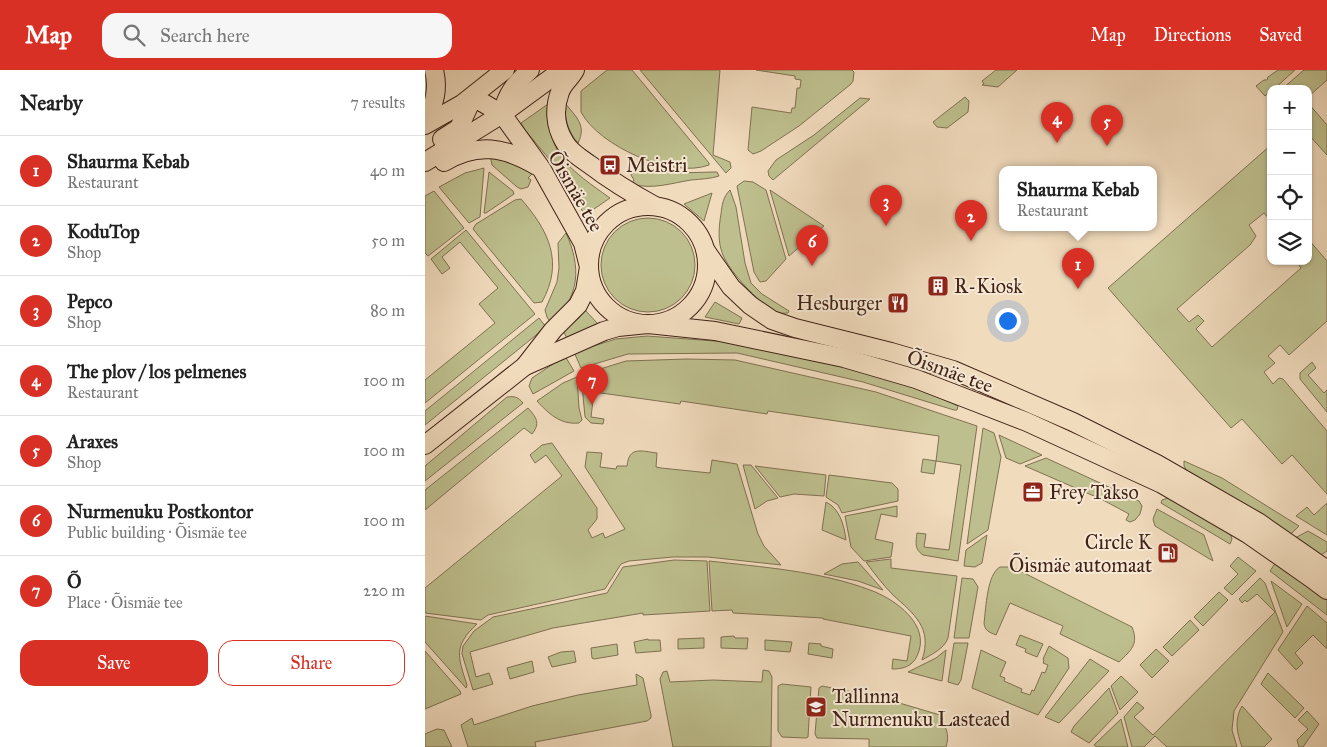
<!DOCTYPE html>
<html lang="en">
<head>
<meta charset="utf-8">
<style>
  body { margin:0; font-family:"IM FELL Great Primer",serif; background:#f6f6f6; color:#222 }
  .controls { position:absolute; right:15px; top:15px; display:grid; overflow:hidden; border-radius:10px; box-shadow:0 1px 4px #0004 }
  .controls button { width:45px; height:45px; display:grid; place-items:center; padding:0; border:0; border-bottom:1px solid #e0e0e0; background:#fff; color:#222; font:25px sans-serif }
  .you { position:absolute; left:582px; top:250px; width:18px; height:18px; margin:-12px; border:4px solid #fff; border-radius:50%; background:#1a73e8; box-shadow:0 0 0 8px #1a73e833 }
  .badge { display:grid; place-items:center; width:32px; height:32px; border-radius:50%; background:#d93025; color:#fff; font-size:16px; font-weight:700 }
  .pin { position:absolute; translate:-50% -41px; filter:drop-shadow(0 1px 2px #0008) }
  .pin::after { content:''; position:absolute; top:26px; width:18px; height:15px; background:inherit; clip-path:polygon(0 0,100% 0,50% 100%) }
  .popup { position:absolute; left:574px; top:96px; width:158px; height:65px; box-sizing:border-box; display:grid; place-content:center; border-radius:10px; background:#fff; filter:drop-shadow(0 1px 4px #0005); font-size:16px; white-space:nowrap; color:#767676 }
  .popup b { font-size:19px; color:#222 }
  .popup::after { content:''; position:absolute; left:50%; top:100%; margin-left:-10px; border:10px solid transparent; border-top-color:#fff }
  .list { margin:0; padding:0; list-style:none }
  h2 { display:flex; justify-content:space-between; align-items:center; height:65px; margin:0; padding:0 20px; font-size:21px }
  h2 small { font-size:16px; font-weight:400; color:#767676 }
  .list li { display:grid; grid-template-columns:32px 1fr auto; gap:15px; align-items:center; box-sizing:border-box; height:70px; padding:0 20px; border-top:1px solid #e0e0e0 }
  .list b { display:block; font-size:19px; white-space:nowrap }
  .list p { margin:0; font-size:16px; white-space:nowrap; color:#767676 }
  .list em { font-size:16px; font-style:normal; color:#767676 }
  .actions { display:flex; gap:10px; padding:15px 20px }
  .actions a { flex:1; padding:11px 0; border:1px solid #d93025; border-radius:15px; text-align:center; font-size:18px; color:#d93025 }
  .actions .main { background:#d93025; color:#fff }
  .icon { flex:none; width:28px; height:28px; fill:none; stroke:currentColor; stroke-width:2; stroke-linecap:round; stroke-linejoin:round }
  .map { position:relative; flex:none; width:902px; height:677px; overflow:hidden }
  header { display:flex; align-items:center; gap:30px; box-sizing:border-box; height:70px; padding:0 25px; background:#d93025; color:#fff }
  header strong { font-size:24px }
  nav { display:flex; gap:28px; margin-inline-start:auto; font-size:18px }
  .search { width:350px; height:45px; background:#f6f6f6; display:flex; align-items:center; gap:12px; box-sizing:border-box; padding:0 18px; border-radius:15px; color:#767676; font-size:19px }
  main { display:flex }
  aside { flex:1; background:#fff }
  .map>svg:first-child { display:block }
</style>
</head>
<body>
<header>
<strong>Map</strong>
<div class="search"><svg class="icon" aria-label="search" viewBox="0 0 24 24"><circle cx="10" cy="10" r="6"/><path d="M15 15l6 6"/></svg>Search here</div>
<nav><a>Map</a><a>Directions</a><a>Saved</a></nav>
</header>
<main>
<aside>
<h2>Nearby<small>7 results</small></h2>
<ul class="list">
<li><span class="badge">1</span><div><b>Shaurma Kebab</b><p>Restaurant</p></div><em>40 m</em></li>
<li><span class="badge">2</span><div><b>KoduTop</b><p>Shop</p></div><em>50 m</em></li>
<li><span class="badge">3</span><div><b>Pepco</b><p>Shop</p></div><em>80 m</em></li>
<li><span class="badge">4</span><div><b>The plov / los pelmenes</b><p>Restaurant</p></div><em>100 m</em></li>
<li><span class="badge">5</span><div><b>Araxes</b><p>Shop</p></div><em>100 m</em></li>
<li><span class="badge">6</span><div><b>Nurmenuku Postkontor</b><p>Public building · Õismäe tee</p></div><em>100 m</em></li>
<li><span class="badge">7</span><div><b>Õ</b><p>Place · Õismäe tee</p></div><em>220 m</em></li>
</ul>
<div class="actions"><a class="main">Save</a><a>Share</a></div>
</aside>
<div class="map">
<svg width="902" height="677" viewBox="0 0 902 677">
  <rect width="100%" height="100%" fill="#f1dbbd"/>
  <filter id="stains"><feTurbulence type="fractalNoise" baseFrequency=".004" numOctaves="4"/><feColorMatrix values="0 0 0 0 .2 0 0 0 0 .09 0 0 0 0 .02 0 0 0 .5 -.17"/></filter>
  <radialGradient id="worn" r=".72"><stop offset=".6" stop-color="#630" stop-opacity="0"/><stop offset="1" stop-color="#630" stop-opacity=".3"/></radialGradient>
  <g fill="#bebf8e" stroke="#807152">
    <path d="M182,0h25l77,93v2c-37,14 -110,-19 -128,-53v-21z"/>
    <path d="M215,0h80l-7,85 17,7 1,6 -5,5z"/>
    <path d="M331,0h96l2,2 -1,9 -2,3 -52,42 -38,25 -8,3 -5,-4 4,-43 39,6 1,-5h3l2,-20h3l1,-8 -6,-1v-3z"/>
    <path d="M571,0h21l-19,17 -16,-2 2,-1 -2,-3z"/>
    <path d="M853,0h17l-21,19h-3v2l-6,5 -9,-10 8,-6h3l1,-3z"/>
    <path d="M879,0h23v10l-19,17v-8h-26z"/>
    <path d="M540,27l4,4 -1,11 -21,16 -10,-1 -4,-5z"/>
    <path d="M435,28l10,1 -97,81 -4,-4 -1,-5 8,-11 38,-25z"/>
    <path d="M140,33c11,14 22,22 13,40 -10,-11 -14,-26 -13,-40z"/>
    <path d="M883,33l19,22v30l-19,-21z"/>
    <path d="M123,34c-1,52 23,66 62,94l-16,11 -8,9 -22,-41 -39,-47 -4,-7z"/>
    <path d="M846,75v22l-3,14 3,8v32l-7,-8 -15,12 7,11 -6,9 -73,64 12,13 9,-7 6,6 -8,8 16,18 89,-79 -5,-7h12v-22l19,22v60l-38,34 -9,-10 -12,11 7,7 -11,9 9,12 6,-6 4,1 44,52v63l-35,-39 -10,9 -40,-45 -11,9 -123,-140z"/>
    <path d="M65,85l36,13 6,6 -4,4 3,2 -3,7 -7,2 -4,-2 -25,-22z"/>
    <path d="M217,97l32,6 40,-1h3l2,4c-9,3 -18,3 -28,4 -19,3 -39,10 -59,4l2,-4 -3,-5c1,-5 6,-8 11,-8z"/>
    <path d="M59,98l-4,49 -11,6 -30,-36 26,-14z"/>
    <path d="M64,102l24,19 1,3 -28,19h-2z"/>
    <path d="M319,111l9,1 13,8 20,69 -20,22 -6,1 -6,-10 -17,-86z"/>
    <path d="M305,120l6,17 9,56 6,20 11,11 27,17 -1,2c-3,0 -8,1 -11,-1 -18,-8 -52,-44 -56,-63 -3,-10 -2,-24 0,-35 1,-9 2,-17 9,-24z"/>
    <path d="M345,120l54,36 -35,30z"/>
    <path d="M9,121l30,37 -36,28 -3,-3v-57z"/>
    <path d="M287,123l-8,28 -20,-17z"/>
    <path d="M96,129c28,32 43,63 21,103l-8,1 -61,-74 3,-5 39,-24z"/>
    <circle cx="223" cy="195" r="47"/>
    <path d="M41,160l69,84 -110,89v-23l70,-57 -16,-19 19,-16 -38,-46 -18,15 8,11 -8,6 -11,-15z"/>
    <path d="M141,163c15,33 15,65 -16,89l-3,-5 -2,-7 12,-28 2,-14 -1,-25z"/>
    <path d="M290,232l27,16 -3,6 -34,-7z"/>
    <path d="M160,240l13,14 -31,14 -4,-7 16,-13z"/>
    <path d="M114,248l7,9 -121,98v-14z"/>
    <path d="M222,266l81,6 31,6 110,25 52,16 37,17 -1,4h-3l-91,-28 -126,-29 -109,1 -47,14 -7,-16 42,-13z"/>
    <path d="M140,286l9,15 -41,23 -4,-8 3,-8z"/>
    <path d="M262,289l48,1 93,21 48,11 101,34 -19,135 -35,-6c-9,-6 -7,-13 -6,-22l9,1 -2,13 25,3 12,-85 -25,-4 -2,13 -13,-2 2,-13 13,2 3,-25 -171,-25 -1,3 -86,-13 -1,3 -86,-12 -3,25 13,2 -1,5 -12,-1 -6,-6 -4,-42 45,-14z"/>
    <path d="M887,292l4,6 -8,7 16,18 3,-3v22l-27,-33v-6z"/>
    <path d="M152,307l2,31 3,12 -3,3c-19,2 -31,-10 -42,-22l26,-18z"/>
    <path d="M82,327c8,-1 11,0 16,6l-98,78v-15z"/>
    <path d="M103,338c8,9 13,15 4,26l-8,-6 -99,82v-20z"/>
    <path d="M558,358l11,5 7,24 -13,73 -21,14z"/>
    <path d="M574,365l43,20 -22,9 -14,-6z"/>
    <path d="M127,373l45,65v11l-9,11 4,8 11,-5 2,5 20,-9 -40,-62 2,-15 15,1 -2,14 16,2 1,-3h10c2,-20 14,-15 30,-13l-1,14 5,1 49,5 2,-13 25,4 21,70 6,12 17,19 -73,-8h-35l-44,4 -8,3 -16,25 -117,26 -7,5 -56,-7v-25l137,-112 -16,-21 -11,8 -5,-8 12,-10z"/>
    <path d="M621,388l93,43 3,5 -2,8 -5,6 -5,2 -4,-2 3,-6 -26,-14 -78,-34z"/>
    <path d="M759,391l38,17 77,48 -9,9 -48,-32 -55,-32 -3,-5z"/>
    <path d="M318,395h8l27,33 -11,3 -12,8z"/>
    <path d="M330,396l71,9 -2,21 -30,-2 -14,3z"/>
    <path d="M404,405l63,8 6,6v12l-56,12 -4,-8 -12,-8z"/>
    <path d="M746,427l59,36 2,6 -2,5 -69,-41 1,-3z"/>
    <path d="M401,432c14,7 18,23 20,38l-24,-10z"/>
    <path d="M902,433v32l-31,-19 11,-9 7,8z"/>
    <path d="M472,436v11l-16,-3 -6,25 18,4 -2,14 -27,4 -13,-14 -6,-31z"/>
    <path d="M732,439l47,26 9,26 -58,-35 -2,-7z"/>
    <path d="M883,461l19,11v9l-6,4 -26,-17z"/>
    <path d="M562,465l-5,28 -7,4 -11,-1 2,-16z"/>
    <path d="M813,487l18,14 -24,24 -8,-7 14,-14 -8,-8z"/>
    <path d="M466,489v9l66,8 -9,62c-4,11 -16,16 -26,22 11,-32 -8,-46 -29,-65 -10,-10 -19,-22 -27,-33z"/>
    <path d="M249,490l33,1 3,50 -67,4v-2l-90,15 -83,24 6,25 13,-4 4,11 -20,6 -11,-36 1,-8 11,-15 19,-14 114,-24 16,-26z"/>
    <path d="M284,491c52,6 111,10 161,29 25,9 62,35 47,66 -5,11 -15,13 -25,13l1,-10 14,2 4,-25 -88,-17v-1l-90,-5 -1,-3 -20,1z"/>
    <path d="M433,492l25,28 -25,-9 -34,-7 18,-10z"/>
    <path d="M851,492l51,38v15l-57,-44z"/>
    <path d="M575,497h12l120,60c7,18 -1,23 -13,35l-59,-28 3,-8 -53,-23 -14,32c-7,-3 -11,-4 -12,-12 2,-15 3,-49 16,-56z"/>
    <path d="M537,508l11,1 5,8 -9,51h-15z"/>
    <path d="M835,508l5,5 18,49 -49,79 -2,19 5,17h-70l-12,-11 -11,11h-12l-8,-30 13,-15 7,6 -10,9 19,18 122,-123 -18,-18 -10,8 -2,-2 -3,3 -3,-4z"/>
    <path d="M846,511l31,23 -15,23z"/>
    <path d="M794,522l9,8 -25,26 -9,-9z"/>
    <path d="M882,536l20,17v26l-14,-14 -18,18 8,10 -7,7 -18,-20z"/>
    <path d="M0,546l52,8c-24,22 -19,33 -10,61l-1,3 -41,-46z"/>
    <path d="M765,550l9,10 -27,26 -9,-9z"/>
    <path d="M595,565l23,9 -6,13 -12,-5 1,-3 -10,-4z"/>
    <path d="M309,566l1,2h13l-1,11 -26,-1v-11z"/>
    <path d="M279,568v10l-26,1v-10z"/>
    <path d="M223,569v1h12l1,11 -25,2 -2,-11z"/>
    <path d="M340,570l27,2 -2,10 -25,-2z"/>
    <path d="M384,573l12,1v2l12,3 -1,9 -24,-4z"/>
    <path d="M529,573h14l-7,37 -3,5 -10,-3z"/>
    <path d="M192,574l1,11 -24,4 -2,-1 -1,-10z"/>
    <path d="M624,576l19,12 1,10 -31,47 -66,-27 9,-38 25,12 -6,14 5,2 -1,3 18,8 -1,3 9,3 2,-5 2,1 8,-19 3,1 3,-8 -5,-2 1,-3 -1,-1z"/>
    <path d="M731,579l13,12 -17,17 -12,-13z"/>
    <path d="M521,580l-4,31 -34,-9 28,-14z"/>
    <path d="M0,581l35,40 1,3 -36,15z"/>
    <path d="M149,581l2,11 -24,5 -4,-10 13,-5z"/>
    <path d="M665,589l19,12 -50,52 -14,-6z"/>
    <path d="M107,591l2,11 -24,7 -3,-11z"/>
    <path d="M338,600l6,1 3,6 -1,70h-98l-13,-68 3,-7 4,-1 3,11 43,-2 49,2z"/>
    <path d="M843,603l36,35 -9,10 -34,-34z"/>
    <path d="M211,604l7,4 8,37v3l-4,3 -112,21 1,5h-68l-7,-22 11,-7 2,7 58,-19 46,-11 59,-10z"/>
    <path d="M696,606l17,16 -18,18 -9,-24z"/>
    <path d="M357,614l29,3 -3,50 -2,1 -24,-1 -4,-6v-45z"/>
    <path d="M397,616l57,11 61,18v2c6,11 10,17 6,30h-77v-8l-52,-1 -2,-4 4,-46z"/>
    <path d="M684,618l9,25 -29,30 -18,-11 3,-6z"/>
    <path d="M817,636l30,33 -8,8h-22c-5,-14 -8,-27 0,-41z"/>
    <path d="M882,641l12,13 -16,23h-4l-2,-7 11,-11 -10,-9z"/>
    <path d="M696,649l7,28h-31l-3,-2z"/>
    <path d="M12,659l7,1 8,17h-27v-13z"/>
  </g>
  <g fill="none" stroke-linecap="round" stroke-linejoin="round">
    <g stroke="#412316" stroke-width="20">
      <g id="major">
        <path d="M150,0c-4,8 -12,13 -15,22 -6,16 -5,34 4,49 5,10 16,17 25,23 21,16 42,29 66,42"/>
        <path d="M77,44c5,-21 13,-30 28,-44"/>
        <path d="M0,48c11,-13 13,-32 9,-48"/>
        <path d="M0,55l37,-21 43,-34"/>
        <path d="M17,69l17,-11 14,-31"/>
        <path d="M0,92l77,-48 60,-44"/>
        <path d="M19,92c33,-20 61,-15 93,4"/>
        <circle cx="223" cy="195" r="59"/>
        <path d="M281,181l25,36 19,18 22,15 23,8 96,24 62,18 120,52 84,42 101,58 69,48"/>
        <path d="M100,296l79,-35 14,-4 30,-3 67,7 129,27 72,21 111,43 135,62 86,50 63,44 16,12"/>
        <path d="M0,375l100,-79 28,-36 25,-25 7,-14 4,-24 -6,-24 -42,-75 -39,-54 -29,-17"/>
      </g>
    </g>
    <use href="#major" stroke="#f1dbbd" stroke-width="18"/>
  </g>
  <defs>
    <g id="bus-square" transform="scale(1.125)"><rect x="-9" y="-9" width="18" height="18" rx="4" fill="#8f2418" stroke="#f6e8d4"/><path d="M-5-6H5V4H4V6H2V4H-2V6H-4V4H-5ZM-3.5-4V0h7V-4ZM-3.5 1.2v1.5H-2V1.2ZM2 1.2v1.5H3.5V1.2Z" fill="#fff"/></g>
    <g id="building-square" transform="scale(1.125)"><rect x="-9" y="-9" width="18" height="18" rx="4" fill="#8f2418" stroke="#f6e8d4"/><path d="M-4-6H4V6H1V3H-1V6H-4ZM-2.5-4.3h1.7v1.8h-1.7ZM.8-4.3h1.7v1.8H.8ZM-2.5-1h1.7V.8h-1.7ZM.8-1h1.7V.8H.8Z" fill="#fff"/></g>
    <g id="restaurant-square" transform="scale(1.125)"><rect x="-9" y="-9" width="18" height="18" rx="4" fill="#8f2418" stroke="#f6e8d4"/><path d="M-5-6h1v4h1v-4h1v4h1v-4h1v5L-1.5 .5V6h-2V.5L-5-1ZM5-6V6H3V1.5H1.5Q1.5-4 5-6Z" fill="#fff"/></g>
    <g id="office-square" transform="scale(1.125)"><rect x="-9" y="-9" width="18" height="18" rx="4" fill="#8f2418" stroke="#f6e8d4"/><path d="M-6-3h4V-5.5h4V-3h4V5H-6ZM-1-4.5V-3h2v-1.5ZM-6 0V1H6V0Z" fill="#fff"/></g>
    <g id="fuel-square" transform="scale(1.125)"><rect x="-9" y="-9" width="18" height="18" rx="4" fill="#8f2418" stroke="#f6e8d4"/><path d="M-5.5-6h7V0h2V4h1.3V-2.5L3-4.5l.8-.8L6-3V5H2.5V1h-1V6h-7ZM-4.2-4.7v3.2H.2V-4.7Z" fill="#fff"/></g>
    <g id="school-square" transform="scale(1.125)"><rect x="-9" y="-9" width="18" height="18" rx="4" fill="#8f2418" stroke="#f6e8d4"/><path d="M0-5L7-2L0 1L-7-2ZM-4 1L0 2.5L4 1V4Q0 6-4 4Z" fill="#fff"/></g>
  </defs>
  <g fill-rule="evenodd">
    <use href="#bus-square" x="185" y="95"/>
    <use href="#building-square" x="513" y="216"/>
    <use href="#restaurant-square" x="473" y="233"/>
    <use href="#office-square" x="608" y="422"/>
    <use href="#fuel-square" x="743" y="483"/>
    <use href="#school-square" x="391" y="637"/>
  </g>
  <g text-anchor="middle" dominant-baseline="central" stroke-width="4" stroke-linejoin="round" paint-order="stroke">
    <g font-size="20" fill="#412316" stroke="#f6e8d4" text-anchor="start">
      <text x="201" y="95">Meistri</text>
      <text x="529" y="216">R-Kiosk</text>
      <text x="457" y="233" text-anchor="end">Hesburger</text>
      <text x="624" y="422">Frey Takso</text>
      <text x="727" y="472" text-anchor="end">Circle K<tspan x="727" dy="23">Õismäe automaat</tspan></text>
      <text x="407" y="626">Tallinna<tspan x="407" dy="23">Nurmenuku Lasteaed</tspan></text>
    </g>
    <g font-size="20" fill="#412316" stroke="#f6e8d4">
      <text transform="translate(151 121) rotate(60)">Õismäe tee</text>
      <text transform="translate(525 301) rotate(20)">Õismäe tee</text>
    </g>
  </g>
  <rect width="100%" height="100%" filter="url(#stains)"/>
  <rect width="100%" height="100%" fill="url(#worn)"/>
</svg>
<div class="controls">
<button>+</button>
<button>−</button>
<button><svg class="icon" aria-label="locate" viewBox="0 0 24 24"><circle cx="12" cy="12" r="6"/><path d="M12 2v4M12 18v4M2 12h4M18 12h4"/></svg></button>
<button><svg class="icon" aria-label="layers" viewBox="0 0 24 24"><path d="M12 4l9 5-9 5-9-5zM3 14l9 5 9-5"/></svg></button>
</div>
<div class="you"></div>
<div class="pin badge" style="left:653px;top:219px">1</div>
<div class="popup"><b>Shaurma Kebab</b>Restaurant</div>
<div class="pin badge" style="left:546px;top:171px">2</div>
<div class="pin badge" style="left:461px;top:156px">3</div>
<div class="pin badge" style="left:632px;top:73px">4</div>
<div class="pin badge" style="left:682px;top:76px">5</div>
<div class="pin badge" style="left:387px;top:196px">6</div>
<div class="pin badge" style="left:167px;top:335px">7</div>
</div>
</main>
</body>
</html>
